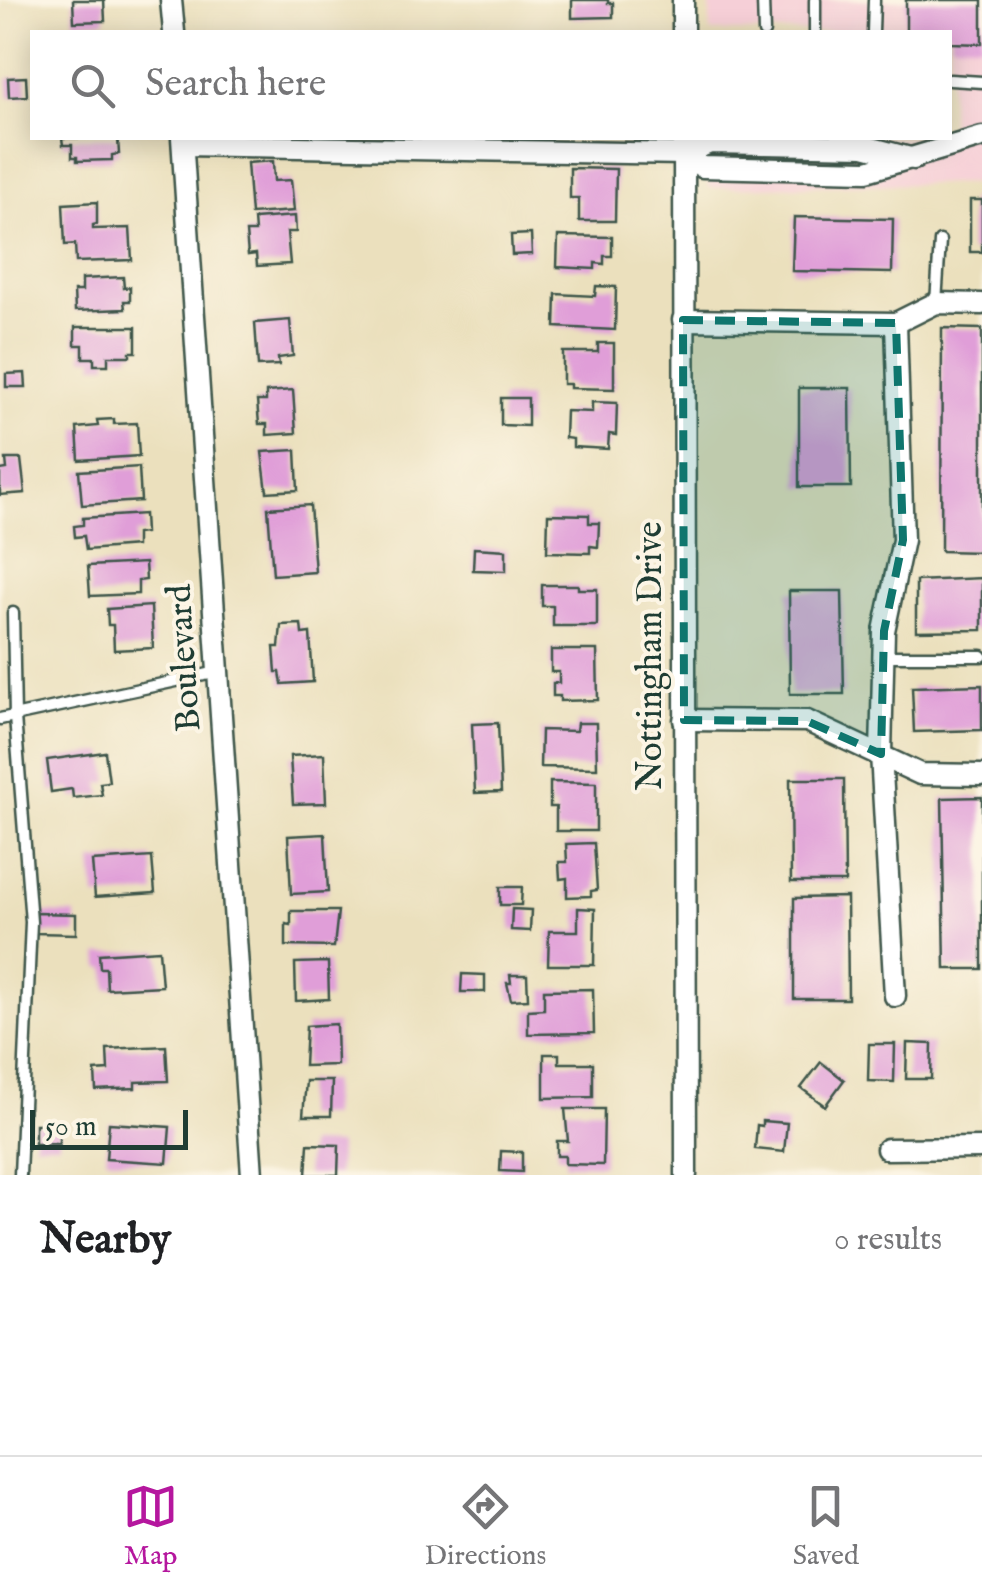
<!DOCTYPE html>
<html lang="en">
<head>
<meta charset="utf-8">
<style>
  body { margin:0; font-family:"IM FELL English",serif; background:#f2f2f2; color:#202124 }
  .scale { position:absolute; left:30px; bottom:25px; width:158px; box-sizing:border-box; padding-left:10px; border:5px solid #1f3d34; border-top:0; font-size:28px; line-height:35px; white-space:nowrap; color:#1f3d34; -webkit-text-stroke:8px #fcf5e5; paint-order:stroke }
  .list { margin:0; padding:0; list-style:none }
  h2 { display:flex; justify-content:space-between; align-items:center; height:130px; margin:0; padding:0 40px; font-size:42px }
  h2 small { font-size:32px; font-weight:400; color:#757577 }
  .icon { flex:none; width:55px; height:55px; fill:none; stroke:currentColor; stroke-width:2; stroke-linecap:round; stroke-linejoin:round }
  .map { position:relative; flex:none; width:982px; height:1175px; overflow:hidden }
  .search { position:absolute; background:#fff; box-shadow:0 5px 25px #0003; left:30px; right:30px; top:30px; height:110px; display:flex; align-items:center; gap:25px; box-sizing:border-box; padding:0 35px; border-radius:0px; color:#757577; font-size:38px }
  .sheet { height:280px; background:#fff }
  nav { display:flex; justify-content:space-around; align-items:center; box-sizing:border-box; height:140px; border-top:2px solid #e0e0e0; background:#fff; font-size:28px; color:#757577 }
  nav a { display:grid; justify-items:center; gap:5px }
  nav .on { color:#b5179e }
  .map>svg:first-child { display:block }
</style>
</head>
<body>
<div class="map">
<svg width="982" height="1175" viewBox="0 0 982 1175">
  <rect width="100%" height="100%" fill="#fcf5e5"/>
  <filter id="ink" filterUnits="userSpaceOnUse"><feTurbulence type="fractalNoise" baseFrequency=".01" numOctaves="2"/><feDisplacementMap in="SourceGraphic" scale="20" xChannelSelector="R" yChannelSelector="G"/><feConvolveMatrix kernelMatrix="1 2 1 2 8 2 1 2 1" color-interpolation-filters="sRGB"/></filter>
  <filter id="wash" filterUnits="userSpaceOnUse"><feTurbulence type="fractalNoise" baseFrequency=".0048" numOctaves="4" result="noise"/><feDisplacementMap in="SourceGraphic" scale="40" xChannelSelector="R" yChannelSelector="G"/><feGaussianBlur stdDeviation="2.25" result="paint"/><feColorMatrix in="noise" values="0 0 0 0 0 0 0 0 0 0 0 0 0 0 0 0 0 1.4 0 .05"/><feComposite in="paint" operator="in"/></filter>
  <g filter="url(#wash)">
    <rect width="100%" height="100%" fill="#ebe0bd"/>
    <path fill="#f6cfd7" d="M710,0h272v183l-274,5v-50h242v-106h-240z"/>
    <g id="blocks">
      <g fill="#e09ed8">
        <path d="M73,0h31l1,21 -31,1z"/>
        <path d="M572,0h36v3h5v14l-41,1z"/>
        <path d="M906,0h76v44l-32,-1v-11h-44z"/>
        <path d="M26,77l1,19 -18,1 -1,-19z"/>
        <path d="M62,138h56l1,16 -7,1v5l-35,1v-4h-5v-12h-9z"/>
        <path d="M273,161l1,20 17,-1 3,31 -43,3 -4,-51z"/>
        <path d="M570,168l46,1 -1,52h-36v-23h-9z"/>
        <rect x="970" y="200" width="12" height="52"/>
        <path d="M97,202v22l-4,1v4l37,-1 2,32 -56,2 -1,-18 -10,1 -2,-41z"/>
        <path d="M295,216l1,16h-9l3,32 -33,2 -1,-12 -8,1 -2,-23h9l-1,-13z"/>
        <path d="M794,217l99,2 -1,54 -100,-2z"/>
        <path d="M531,234l1,20 -20,1 -1,-20z"/>
        <path d="M558,236l54,1v19h-8v8l-9,-1v6l-38,-2z"/>
        <path d="M123,277l1,11 6,-1v14h-6l1,8 -50,2 -1,-20h8v-12z"/>
        <path d="M596,286l20,1 -1,43 -60,-3 1,-33 39,2z"/>
        <path d="M290,320l3,36 -15,2 1,7 -21,1 -3,-43z"/>
        <path d="M75,327h61v25h-6v4h-22v9h-14v-7h-11v-13h-8z"/>
        <path d="M942,328l40,1v223l-41,-1z"/>
        <path d="M598,343h16v46l-44,-1v-4h-7v-32h35z"/>
        <path d="M25,373l1,14h-20v-13z"/>
        <path d="M799,388h51l1,99h-52z"/>
        <path d="M293,390l3,43 -29,2v-11h-8l-2,-23h9v-9z"/>
        <path d="M501,398h27v28l-27,-1z"/>
        <path d="M592,402l25,1 -1,32 -7,-1 -1,15 -35,-2v-8l-8,-1 1,-27 26,1z"/>
        <path d="M114,419v5l23,-1 2,33 -60,4 -2,-32 21,-2 -1,-6z"/>
        <path d="M296,450l2,40 -31,2 -5,-40z"/>
        <path d="M6,459h15l4,34 -25,2v-25l7,-1z"/>
        <path d="M139,467l2,34 -59,4 -3,-34z"/>
        <path d="M310,505l5,67 -42,3 -5,-67z"/>
        <path d="M144,514l1,19 -9,1v12l-50,4 -2,-14 -9,1 -1,-11 9,-1v-7z"/>
        <path d="M548,514l41,1v8h10l-1,24 -8,-1v7l-43,-1z"/>
        <path d="M474,548l32,2v21l-33,-1z"/>
        <path d="M145,563l1,17 -8,1v13l-48,2 -2,-30z"/>
        <path d="M982,578v52l-66,1v-50z"/>
        <path d="M542,585h36v4h19v37h-44v-20h-11z"/>
        <path d="M789,591h53l2,103h-54z"/>
        <path d="M151,606l2,42 -39,2 -1,-25h-5l-1,-16z"/>
        <path d="M301,624l1,10 8,-1 3,49 -31,2 -2,-12h-4l-2,-25h5l2,-22z"/>
        <path d="M551,650h46l1,50 -38,1v-5h-7v-13h6v-11h-8z"/>
        <path d="M982,685v45l-68,2 -2,-45z"/>
        <path d="M498,723l3,69 -26,1 -3,-69z"/>
        <path d="M577,723h19l1,45 -57,-1 1,-37 35,1z"/>
        <path d="M105,752l4,30 -9,1 2,12 -29,3 -1,-9 -21,3 -4,-32z"/>
        <path d="M324,754l2,49 -33,1 -3,-48z"/>
        <path d="M790,779h54l1,103h-54z"/>
        <path d="M550,782l46,1v48h-40v-24h-6z"/>
        <path d="M982,797v172h-37l-3,-171z"/>
        <path d="M325,834l3,58 -37,2 -3,-58z"/>
        <path d="M594,843l3,47 -6,1v5l-24,1v-19l-7,1 -1,-17h8l-1,-18z"/>
        <path d="M152,857l3,36 -60,4 -3,-36z"/>
        <path d="M500,887h22l-1,18h-21z"/>
        <path d="M847,897l1,102h-54v-101z"/>
        <path d="M578,908l17,1 -1,56h-46l1,-34h29z"/>
        <path d="M512,909l19,1 -1,21 -19,-1z"/>
        <path d="M291,911h47l-4,36 -48,-1v-22l5,1z"/>
        <path d="M35,913l41,1v20l-41,-1z"/>
        <path d="M159,950l3,36 -55,3 -1,-21h-6l-1,-14z"/>
        <path d="M328,962l1,37 -33,2 -1,-38z"/>
        <path d="M462,974l23,1v17h-24z"/>
        <path d="M510,975h17l1,24 -17,1 -4,-17h4z"/>
        <path d="M593,989l1,44 -66,1v-24l16,-1v-19z"/>
        <path d="M336,1024l1,41 -33,1 2,-40z"/>
        <path d="M907,1043l25,1 -1,35h-25z"/>
        <path d="M869,1044h26l-1,38 -26,-1z"/>
        <path d="M166,1046l2,35 -33,1v6l-39,2 -1,-19 13,-1 -1,-21z"/>
        <path d="M544,1054h15v9h34v34l-49,1z"/>
        <path d="M821,1062l23,18 -19,26 -24,-18z"/>
        <path d="M306,1081h26l-1,35h-28z"/>
        <path d="M565,1109h39l-1,56 -38,-1v-8h-8v-15h11z"/>
        <path d="M762,1121l25,2 -3,29 -29,-3 2,-24 5,1z"/>
        <path d="M109,1123l61,4 -3,36 -61,-4z"/>
        <rect x="35" y="1124" width="24" height="20"/>
        <path d="M308,1144l31,1 -1,30h-32z"/>
        <path d="M501,1151l21,1v20l-22,-1z"/>
      </g>
    </g>
  </g>
  <g filter="url(#ink)">
    <use href="#blocks" fill-opacity="0" stroke="#3e5549" stroke-width="2.5"/>
    <g fill="none" stroke-linecap="round" stroke-linejoin="round">
      <g stroke="#3e5549" stroke-width="15">
        <g id="service">
          <path d="M763,0l1,32"/>
          <path d="M815,0v32"/>
          <path d="M873,32l1,-32"/>
          <path d="M950,80l32,2"/>
          <path d="M936,303l4,-62"/>
          <path d="M13,613l2,104 16,205 -11,253"/>
          <path d="M884,656h98"/>
          <path d="M0,719l218,-47"/>
        </g>
      </g>
      <g stroke="#3e5549" stroke-width="25">
        <g id="minor">
          <path d="M171,0l3,32"/>
          <path d="M683,0v32"/>
          <path d="M182,138l70,1037"/>
          <path d="M684,138l2,1037"/>
          <path d="M183,145l501,9 26,-11 154,3 50,13"/>
          <path d="M684,154l18,13 165,4 115,-34"/>
          <path d="M683,320l213,3 40,-20 46,1"/>
          <path d="M684,720l123,1 113,53 62,1"/>
          <path d="M895,996l-14,-242 3,-123 19,-91 -7,-217"/>
          <path d="M887,1149l95,-1"/>
        </g>
      </g>
      <use href="#service" stroke="#fff" stroke-width="10"/>
      <use href="#minor" stroke="#fff" stroke-width="20"/>
    </g>
  </g>
  <path fill="#0f766e" fill-opacity="0.2" stroke="#0f766e" stroke-width="8" stroke-dasharray="20 12" stroke-linejoin="round" d="M683,320l213,3 7,217 -19,91 -3,123 -74,-33 -123,-1z"/>
  <g text-anchor="middle" dominant-baseline="central" stroke-width="8" stroke-linejoin="round" paint-order="stroke">
    <g font-size="35" fill="#1f3d34" stroke="#fcf5e5">
      <text transform="translate(651 656) rotate(-90)">Nottingham Drive</text>
      <text transform="translate(185 658) rotate(-94)">Boulevard</text>
    </g>
  </g>
</svg>
<div class="scale">50 m</div>
<div class="search"><svg class="icon" aria-label="search" viewBox="0 0 24 24"><circle cx="10" cy="10" r="6"/><path d="M15 15l6 6"/></svg>Search here</div>
</div>
<section class="sheet">
<h2>Nearby<small>0 results</small></h2>
<ul class="list">
</ul>
</section>
<nav>
<a class="on"><svg class="icon" aria-label="map" viewBox="0 0 24 24"><path d="M3 6l6-2 6 2 6-2v14l-6 2-6-2-6 2zM9 4v14M15 6v14"/></svg>Map</a>
<a><svg class="icon" aria-label="directions" viewBox="0 0 24 24"><path d="M12 3l9 9-9 9-9-9zM9 14v-3h6M13 9l2 2-2 2"/></svg>Directions</a>
<a><svg class="icon" aria-label="saved" viewBox="0 0 24 24"><path d="M7 4h10v16l-5-4-5 4z"/></svg>Saved</a>
</nav>
</body>
</html>
